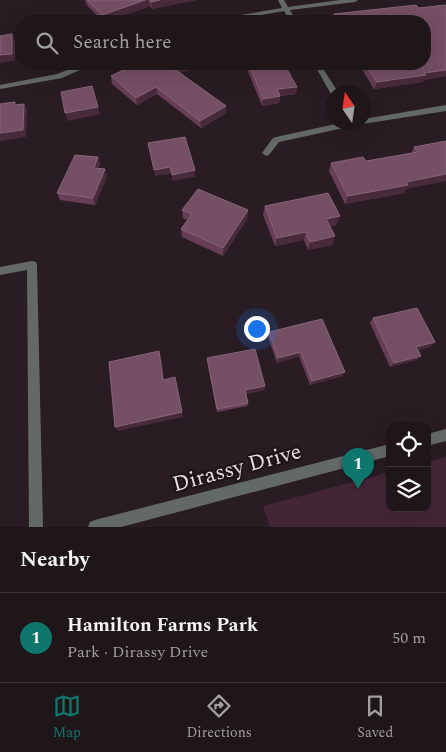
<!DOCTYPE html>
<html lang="en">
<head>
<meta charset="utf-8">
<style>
  body { margin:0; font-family:Spectral,serif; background:#2c2327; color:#f1f3f6 }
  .controls { position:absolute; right:15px; bottom:15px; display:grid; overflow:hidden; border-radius:10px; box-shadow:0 5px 20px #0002 }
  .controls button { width:45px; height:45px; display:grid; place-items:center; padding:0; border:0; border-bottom:1px solid #3c3539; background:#1f161a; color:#f1f3f6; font:25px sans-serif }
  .compass { position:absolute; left:326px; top:85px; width:45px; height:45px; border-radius:50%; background:#1f161a; box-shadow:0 5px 20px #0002; rotate:347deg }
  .you { position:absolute; left:256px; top:328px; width:18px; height:18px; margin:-12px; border:4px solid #fff; border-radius:50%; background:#1a73e8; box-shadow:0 0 0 8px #1a73e833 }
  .badge { display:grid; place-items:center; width:32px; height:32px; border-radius:50%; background:#0f766e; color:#fff; font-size:16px; font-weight:700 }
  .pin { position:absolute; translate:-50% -41px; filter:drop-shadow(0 1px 2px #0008) }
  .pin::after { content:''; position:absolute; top:26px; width:18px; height:15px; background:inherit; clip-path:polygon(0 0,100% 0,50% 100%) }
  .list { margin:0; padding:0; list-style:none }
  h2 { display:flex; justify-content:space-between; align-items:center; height:65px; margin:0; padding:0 20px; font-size:21px }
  h2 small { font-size:16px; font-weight:400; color:#a19fa2 }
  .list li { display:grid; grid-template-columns:32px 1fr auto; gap:15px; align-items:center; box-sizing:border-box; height:90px; padding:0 20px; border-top:1px solid #3c3539 }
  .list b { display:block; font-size:19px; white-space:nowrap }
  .list p { margin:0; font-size:16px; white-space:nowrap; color:#a19fa2 }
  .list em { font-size:16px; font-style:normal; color:#a19fa2 }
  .icon { flex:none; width:28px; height:28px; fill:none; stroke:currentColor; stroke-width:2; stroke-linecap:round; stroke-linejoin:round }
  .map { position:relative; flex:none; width:446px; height:527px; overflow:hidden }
  .search { position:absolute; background:#1f161a; box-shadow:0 5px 20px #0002; left:15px; right:15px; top:15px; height:55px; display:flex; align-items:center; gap:12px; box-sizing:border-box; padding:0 18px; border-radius:20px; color:#a19fa2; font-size:19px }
  .sheet { height:155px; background:#1f161a }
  nav { display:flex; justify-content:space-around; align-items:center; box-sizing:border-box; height:70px; border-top:1px solid #3c3539; background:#1f161a; font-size:14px; color:#a19fa2 }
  nav a { display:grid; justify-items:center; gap:2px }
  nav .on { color:#0f766e }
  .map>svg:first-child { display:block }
</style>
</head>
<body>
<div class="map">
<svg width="446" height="527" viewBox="0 0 446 527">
  <rect width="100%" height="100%" fill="#291d23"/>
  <path fill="#432636" d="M446,457v70h-176l-7,-21 127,-34v36h37v-46z"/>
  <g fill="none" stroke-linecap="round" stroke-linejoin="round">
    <g fill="#636a66" fill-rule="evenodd">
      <path d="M278,0h6l4,7 52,-7h18l-3,2 -65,8 6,11h-6l-6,-10 -56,10h-13l3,-2 64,-11z"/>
      <path d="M83,64h10l-31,14 -62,11v-4l57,-11z"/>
      <path d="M314,64h6l18,28 -7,2z"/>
      <path d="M446,105v6l-84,13 -83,18 -10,13 -3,1 -4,-3 11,-15 3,-1 69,-15h19v-3z"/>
      <path d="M32,261l4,1 1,3 6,262h-14l-2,-257 -27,5v-8z"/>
      <path d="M446,429v12l-19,5v-12z"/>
      <path d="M390,444v12l-269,71h-33l2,-5 5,-2z"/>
    </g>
  </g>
  <g fill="#673e55">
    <path d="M85,0h111l-44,9 -2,-3 -43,15h-5l-15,-16z"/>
    <path d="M416,5l3,3 26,-3 1,1v70l-22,4 -1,2 -49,7 -15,-25h66v-43h-93l2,-7z"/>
    <path d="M136,64h68l-24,9 46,33v7l-25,15 -44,-34 -20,11 -25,-21 -1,-8z"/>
    <path d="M245,64h39l13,23 -1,7 -16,2 -1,7 -17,3z"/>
    <path d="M446,141l-40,48 -2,4 -59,11 -16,-33 2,-8 35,-2 45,-7 3,-7z"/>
    <path d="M98,157l2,7 -2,4 7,1 2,7 -12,29 -35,-5 -3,-7z"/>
    <path d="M265,206l75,10 -4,9 -6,2 2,18 -24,5 -4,-10 -29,6 -12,-31z"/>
    <path d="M182,210h66l-1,9 -24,37 -41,-19 -1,-8 6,-9 -4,-2z"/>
    <path d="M373,318l62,24 -5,5 -12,3 3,6 -5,4 -26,7 -20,-44z"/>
    <path d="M269,332l76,40 -3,4 -32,9 -11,-29 -22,7 -9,-26z"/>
    <path d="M207,358l58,28 -1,4 -18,4 2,9 -1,3 -30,6z"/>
  </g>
  <g fill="#492a3a">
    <path d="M145,0h4l1,6 -43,15h-4l-1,-6z"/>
    <path d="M160,0h36l-44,9 -1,-7z"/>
    <path d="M12,34l3,8v19l-15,2v-8z"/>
    <path d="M184,64h20l-30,11 -1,-7z"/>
    <path d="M446,70v6l-22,4 -1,2 -49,7 3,-7 47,-9z"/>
    <path d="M92,86l8,28 -32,7 -3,-8z"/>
    <path d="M156,87l1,7 -20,11 -1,-7z"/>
    <path d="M297,87l-1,7 -20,3 1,-8z"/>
    <path d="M280,96l-1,7 -17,3 1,-7z"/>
    <path d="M24,104l3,7 -1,26 -26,4v-8z"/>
    <path d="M226,106v7l-25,15 -1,-7z"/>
    <path d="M98,157l2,7 -4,10 -2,-6z"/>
    <path d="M170,167l1,7 -16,2 -1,-6z"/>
    <path d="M105,169l2,7 -12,29 -2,-7z"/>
    <path d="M195,170v7l-23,4v-6z"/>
    <path d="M446,174v7l-40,8 -2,4 -59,11 3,-8 58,-14z"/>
    <path d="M248,210l-1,9 -24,37v-8z"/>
    <path d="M340,216l-4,9 -12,3 2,-9z"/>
    <path d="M306,232l-2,8 -29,6 2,-8z"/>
    <path d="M335,236l-3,9 -24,5 2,-8z"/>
    <path d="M435,342l-5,5 -18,4 4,-4z"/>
    <path d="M159,351l2,6 4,28 -2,-5z"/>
    <path d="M301,352l-2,4 -22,7 1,-5z"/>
    <path d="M421,356l-5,4 -26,7 4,-4z"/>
    <path d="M345,372l-3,4 -32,9 2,-4z"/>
    <path d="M175,377l8,40 -65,14 -3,-4z"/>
    <path d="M265,386l-1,4 -19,4v-4z"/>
  </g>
  <g fill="#754f64" stroke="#866577">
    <path d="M87,0h58l-43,15z"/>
    <path d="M150,0h10l-9,2z"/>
    <path d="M416,5l3,3 26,-3 1,1v64l-22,3 2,2 -49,7 -12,-18h60v-43h-87l-4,-7z"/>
    <path d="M12,34v20l-12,1v-19z"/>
    <path d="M136,64h48l-11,4 53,38 -26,15 -44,-34 -20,11 -25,-22z"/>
    <path d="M249,64h35l13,23 -20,2 3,7 -17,3z"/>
    <path d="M92,86l6,21 -33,6 -4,-21z"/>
    <path d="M15,102v3l9,-1 -1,26 -23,3v-29z"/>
    <path d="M185,137l10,33 -23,5 -2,-8 -16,3 -6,-27z"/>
    <path d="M446,141v33l-40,8 2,3 -60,11 -17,-33 32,-6 3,4 52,-9 -4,-5z"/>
    <path d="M75,155l23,2 -4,11 11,1 -12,29 -36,-5z"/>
    <path d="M198,189l50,21 -25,38 -42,-19 11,-15 -10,-4z"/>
    <path d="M328,193l12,23 -14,3 9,17 -25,6 -4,-10 -29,6 -12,-32z"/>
    <path d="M417,308l18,34 -19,5 5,9 -27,7 -21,-45z"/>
    <path d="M322,319l23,53 -33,9 -11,-29 -23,6 -9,-26z"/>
    <path d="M255,349l10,37 -20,4 3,13 -31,6 -10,-51z"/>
    <path d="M159,351l4,29 12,-3 7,35 -67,15 -6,-65z"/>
  </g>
  <g text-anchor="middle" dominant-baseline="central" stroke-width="4.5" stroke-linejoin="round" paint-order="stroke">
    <g font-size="22" fill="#e5dde1" stroke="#1f141a">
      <text transform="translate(237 468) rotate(-15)">Dirassy Drive</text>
    </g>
  </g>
</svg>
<div class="controls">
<button><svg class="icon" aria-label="locate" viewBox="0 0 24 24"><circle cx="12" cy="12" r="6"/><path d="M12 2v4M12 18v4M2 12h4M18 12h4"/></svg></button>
<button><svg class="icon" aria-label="layers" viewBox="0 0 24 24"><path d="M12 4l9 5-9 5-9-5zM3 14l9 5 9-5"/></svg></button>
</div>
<svg class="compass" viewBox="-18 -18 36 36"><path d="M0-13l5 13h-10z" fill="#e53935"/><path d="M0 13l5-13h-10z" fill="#a19fa2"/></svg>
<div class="you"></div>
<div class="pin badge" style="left:358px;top:489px">1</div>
<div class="search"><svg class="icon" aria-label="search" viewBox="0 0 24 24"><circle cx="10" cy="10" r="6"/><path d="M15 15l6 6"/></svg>Search here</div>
</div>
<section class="sheet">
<h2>Nearby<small></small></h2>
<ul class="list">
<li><span class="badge">1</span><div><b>Hamilton Farms Park</b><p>Park · Dirassy Drive</p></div><em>50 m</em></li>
</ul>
</section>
<nav>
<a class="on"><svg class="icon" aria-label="map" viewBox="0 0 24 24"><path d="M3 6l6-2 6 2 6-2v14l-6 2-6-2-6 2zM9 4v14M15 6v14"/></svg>Map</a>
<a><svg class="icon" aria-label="directions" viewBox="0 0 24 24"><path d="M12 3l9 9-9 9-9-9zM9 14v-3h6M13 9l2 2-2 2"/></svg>Directions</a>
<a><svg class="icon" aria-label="saved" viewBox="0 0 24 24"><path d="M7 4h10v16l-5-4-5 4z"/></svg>Saved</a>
</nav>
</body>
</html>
